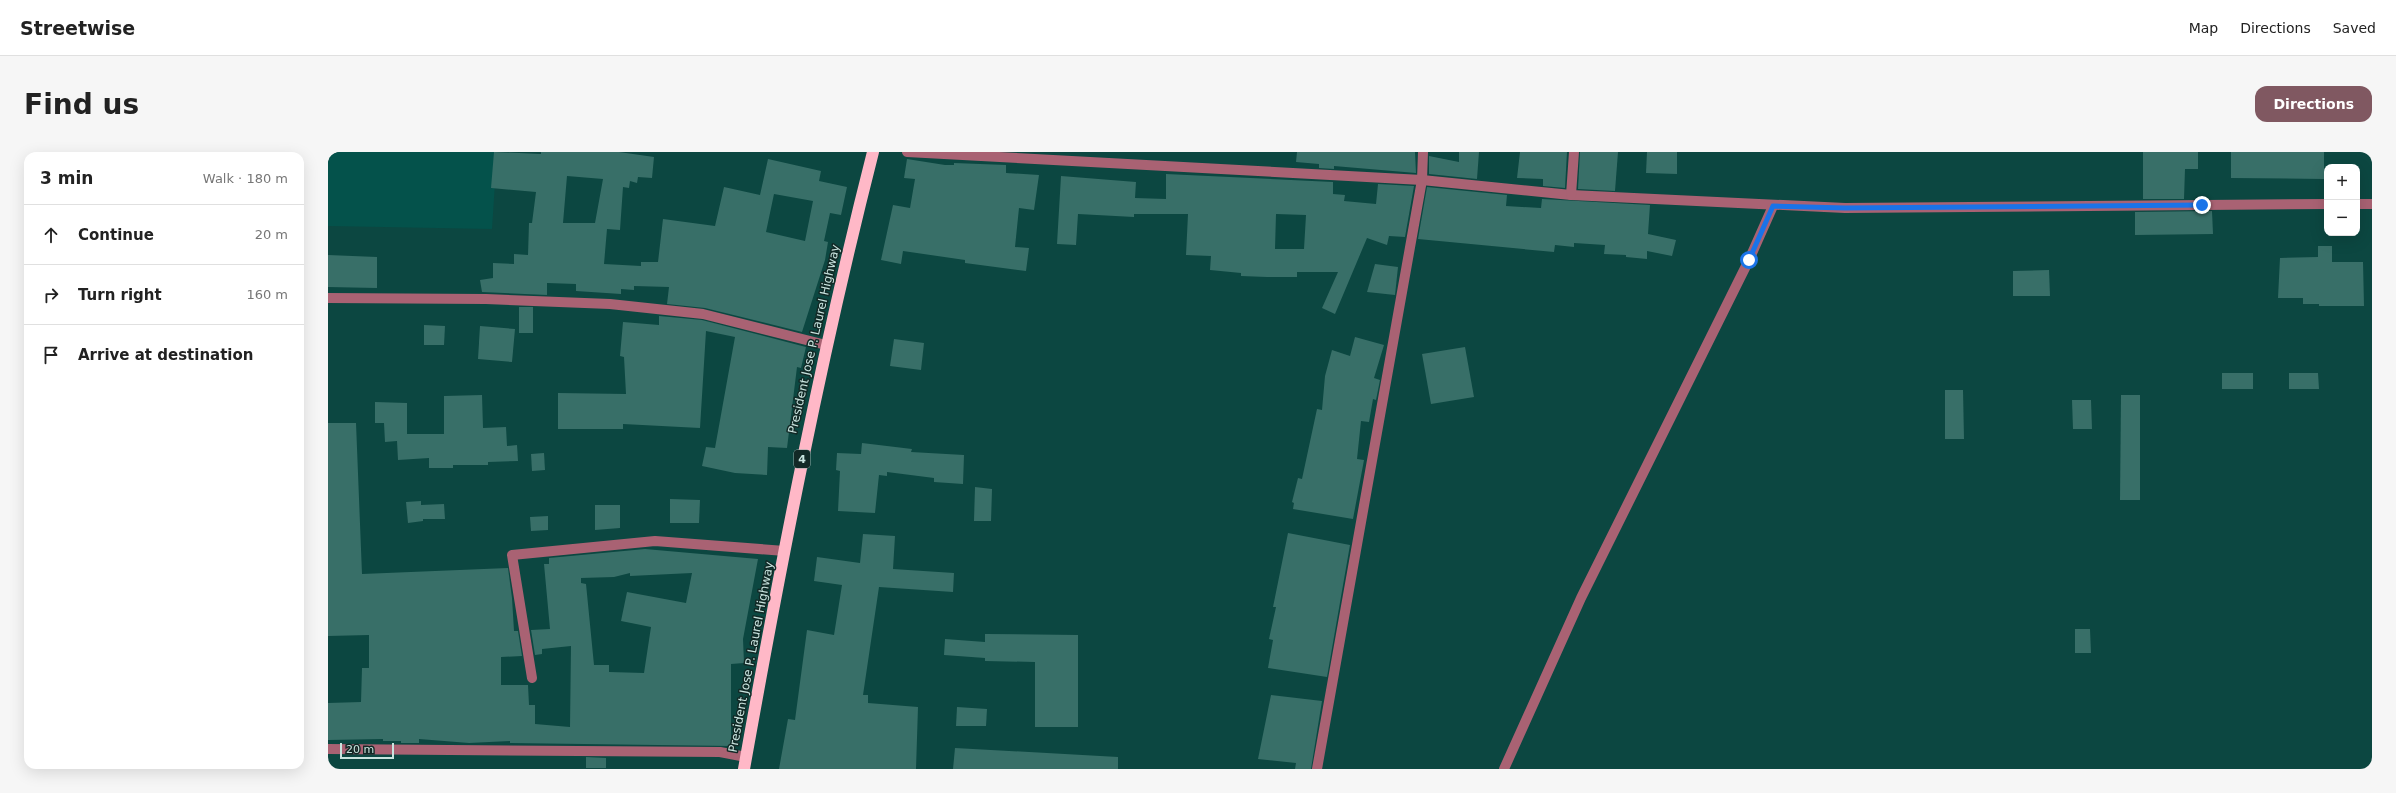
<!DOCTYPE html>
<html lang="en">
<head>
<meta charset="utf-8">
<style>
  body { margin:0; font-family:"DejaVu Sans",sans-serif; background:#f6f6f6; color:#222 }
  .controls { position:absolute; right:12px; top:12px; display:grid; overflow:hidden; border-radius:8px; box-shadow:0 4px 16px #0002 }
  .controls button { width:36px; height:36px; display:grid; place-items:center; padding:0; border:0; border-bottom:1px solid #e0e0e0; background:#fff; color:#222; font:20px sans-serif }
  .scale { position:absolute; left:12px; bottom:10px; width:54px; box-sizing:border-box; padding-left:4px; border:2px solid #c9e4df; border-top:0; font-size:11px; line-height:14px; white-space:nowrap; color:#c9e4df; -webkit-text-stroke:3px #122926; paint-order:stroke }
  .stop { position:absolute; width:12px; height:12px; margin:-9px; border:3px solid #1a73e8; border-radius:50%; background:#fff }
  .stop.end { background:#1a73e8; border-color:#fff; box-shadow:0 1px 4px #0008 }
  .list { margin:0; padding:0; list-style:none }
  h2 { display:flex; justify-content:space-between; align-items:center; height:52px; margin:0; padding:0 16px; font-size:17px }
  h2 small { font-size:13px; font-weight:400; color:#767676 }
  .list li { display:grid; grid-template-columns:26px 1fr auto; gap:12px; align-items:center; box-sizing:border-box; height:60px; padding:0 16px; border-top:1px solid #e0e0e0 }
  .list b { display:block; font-size:15px; white-space:nowrap }
  .list em { font-size:13px; font-style:normal; color:#767676 }
  .icon { flex:none; width:22px; height:22px; fill:none; stroke:currentColor; stroke-width:2; stroke-linecap:round; stroke-linejoin:round }
  .map { position:relative; flex:none; width:2044px; height:617px; overflow:hidden; border-radius:12px }
  header { display:flex; align-items:center; gap:24px; box-sizing:border-box; height:56px; padding:0 20px; background:#fff; border-bottom:1px solid #e0e0e0 }
  header strong { font-size:19px }
  nav { display:flex; gap:22px; margin-inline-start:auto; font-size:14px }
  .intro { display:flex; align-items:center; justify-content:space-between; box-sizing:border-box; height:96px; padding:0 24px }
  h1 { margin:0; font-size:28px }
  .button { padding:10px 18px; border-radius:12px; background:#805861; color:#fff; font-size:14px; font-weight:700 }
  main { display:flex; gap:24px; padding:0 24px }
  aside { flex:1; background:#fff; border-radius:12px; box-shadow:0 4px 16px #0002 }
  .map>svg:first-child { display:block }
</style>
</head>
<body>
<header>
<strong>Streetwise</strong>
<nav><a>Map</a><a>Directions</a><a>Saved</a></nav>
</header>
<div class="intro"><h1>Find us</h1><a class="button">Directions</a></div>
<main>
<aside>
<h2>3 min<small>Walk · 180 m</small></h2>
<ul class="list">
<li><svg class="icon" aria-label="ahead" viewBox="0 0 24 24"><path d="M12 20V5M6 11l6-6 6 6"/></svg><div><b>Continue</b></div><em>20 m</em></li>
<li><svg class="icon" aria-label="right" viewBox="0 0 24 24"><path d="M7 20v-9h11M14 6l5 5-5 5"/></svg><div><b>Turn right</b></div><em>160 m</em></li>
<li><svg class="icon" aria-label="arrive" viewBox="0 0 24 24"><path d="M6 21V4h12l-3 4 3 4H6"/></svg><div><b>Arrive at destination</b></div></li>
</ul>
</aside>
<div class="map">
<svg width="2044" height="617" viewBox="0 0 2044 617">
  <rect width="100%" height="100%" fill="#0c4741"/>
  <path fill="#04524b" d="M0,0h169l-5,77 -164,-3z"/>
  <g fill="#386f68" fill-rule="evenodd">
    <path d="M166,0l47,2v-2h78l35,5 -2,21 -14,-1 -1,6 -7,-2 -1,7 -6,-1 -3,43 -13,-1 -3,35 37,2v-4h17l5,-43 52,7 9,-39 36,8 8,-36 53,12 -2,10 28,6 -6,28 -11,-2 -6,28 4,1 -3,18 -23,72 -97,-24 -38,-4 2,-17 -35,-1v4l-13,-1v5l-45,-3v-7l-29,-1v12l-65,-3 -2,-12 13,-2v-15l21,1v-10l14,1 1,-32h3l4,-31 -45,-4zM239,24l36,3 -8,44h-32zM446,42l39,7 -8,40 -39,-9z"/>
    <path d="M969,0h118l1,21 -82,-7v3l-15,-1v-4l-23,-2z"/>
    <path d="M1131,0h20l-2,27 -48,-5v-18l30,6z"/>
    <path d="M1192,0h47l-2,36 -22,-2v-7l-26,-1z"/>
    <path d="M1252,0h38l-3,39 -37,-2z"/>
    <path d="M1319,0h30v22l-31,-1z"/>
    <path d="M1815,0h55v17h-13l-1,30h-41z"/>
    <path d="M1903,0h93v27l-93,-1z"/>
    <path d="M579,7l38,6h9v-2l52,2v8l33,2 -5,35 -15,-2 -4,39 14,1 -3,23 -61,-8v-3l-62,-9 -2,13 -20,-4 12,-55 17,3 5,-29 -11,-1z"/>
    <path d="M838,22l167,8v12l12,1 -1,6 32,3 2,-20 36,2 -9,51 -16,-1 -2,9 -20,-7 -32,76 -13,-6 16,-36h-41v5h-30l-26,-1v-3l-31,-3 1,-14 -25,-1 2,-41h-54v3l-56,-3 -2,31 -19,-1 4,-68 75,6 -1,16 31,1zM948,62l30,1 -2,34h-29z"/>
    <path d="M1099,35l80,8 -1,11 35,2 1,-9 108,6 -2,29 28,6 -4,16 -25,-5v8l-21,-2v-2l-22,-1 1,-9 -31,-2v4l-19,-2 -1,7 -136,-13z"/>
    <path d="M1884,59l1,23 -78,1v-23z"/>
    <path d="M1990,94h14v16h31l1,44h-45v-2h-16v-6h-25l2,-40 38,-1z"/>
    <path d="M0,103l49,2v31l-49,-1z"/>
    <path d="M1047,112l23,3 -3,28 -28,-3z"/>
    <path d="M1721,118l1,26h-37v-25z"/>
    <rect x="191" y="155" width="14" height="26"/>
    <path d="M331,164l43,4 104,27 -5,21 -4,-1 -10,81 -19,-1 -1,28 -32,-2 -33,-7 4,-19 9,1 20,-111 -29,-6 -6,97 -77,-4v5h-65v-36l68,1 -2,-37 -4,-1 3,-34 36,3z"/>
    <path d="M96,173l21,1 -1,19h-20z"/>
    <path d="M152,174l35,3 -3,33 -34,-3z"/>
    <path d="M1027,185l29,8 -10,33 6,2 -4,20 -3,-1 -4,23 -8,-1 -4,38 7,1 -11,59 -60,-10 1,-6 -2,-1 6,-24 4,1 15,-70 5,1 3,-34 7,-26 18,6z"/>
    <path d="M566,187l30,4 -3,27 -31,-4z"/>
    <path d="M1137,195l9,50 -43,7 -9,-50z"/>
    <rect x="1894" y="221" width="31" height="16"/>
    <path d="M1961,221h29l1,16h-30z"/>
    <path d="M1617,238h18l1,49h-19z"/>
    <path d="M154,243l1,33 23,-1 1,19 10,-1 1,16 -30,1v3h-35v3h-24v-10l-31,2 -1,-19 -12,1 -1,-19h-9v-21l32,1v31h37v-38z"/>
    <path d="M1793,243h19v105h-20z"/>
    <path d="M1744,248h19l1,29h-19z"/>
    <path d="M0,271h28l6,151 146,-6 4,30 2,33h4l4,25 -21,1v28h27l1,20h6v19l35,3 1,-81 -29,3v5l-7,1 -4,-25 19,-1 -6,-65h5v-6l96,-9 113,10 -15,80 1,24 -13,1v82l-221,-3v-2l-41,2 -50,-4v4h-18v-2h-18v-2l-55,1v-37l33,-1 1,-34h7v-33l-41,1zM302,421v3l62,-3 -6,30 -59,-11 -6,29 30,6 -7,46 -35,-1v-7h-15l-8,-81 -5,-1v-5l33,-1z"/>
    <path d="M534,291l50,6 -1,3 53,3 -1,29 -29,-2v-4l-47,-6v4l-8,-1 -4,38 -37,-2 2,-40 -4,-1 1,-17 24,1z"/>
    <path d="M216,301l1,17 -13,1 -1,-17z"/>
    <path d="M647,335l17,2 -1,32h-17z"/>
    <path d="M342,347l30,1 -1,23h-29z"/>
    <path d="M93,349v4l23,-1 1,15h-22v2l-15,2 -2,-21z"/>
    <path d="M267,353h25v23l-25,2z"/>
    <path d="M220,364v14l-17,1 -1,-14z"/>
    <path d="M960,381l62,12 -23,132 -59,-9 5,-28 -4,-1 7,-32h-3z"/>
    <path d="M535,382l32,2 -2,33 61,4 -1,19 -74,-5 -16,108h5v8l50,4 -2,62h-137l9,-50 7,1 12,-90 27,5 8,-50 -28,-4 3,-24 43,6z"/>
    <path d="M1747,477h15l1,24h-16z"/>
    <path d="M657,482l93,1v92h-43v-65l-50,-1v-3l-41,-3 1,-16 40,3z"/>
    <path d="M943,543l51,6 -11,68h-16l1,-6 -38,-4z"/>
    <path d="M629,555l30,2 -1,17h-30z"/>
    <path d="M627,596l163,9v12h-165z"/>
    <path d="M258,605l20,1v10h-20z"/>
  </g>
  <g fill="none" stroke-linecap="round" stroke-linejoin="round">
    <g stroke="#a96273" stroke-width="10">
      <path d="M579,0l515,28 149,15 274,13 482,-4"/>
      <path d="M1243,43l3,-43"/>
      <path d="M2029,52h15"/>
      <path d="M0,146l158,1 124,5 93,10 123,31"/>
      <path d="M204,526l-20,-123 143,-14 130,10"/>
      <path d="M0,597l392,3 26,5"/>
      <path d="M989,617l105,-589 1,-28"/>
      <path d="M1176,617l77,-171 168,-338 24,-54"/>
    </g>
    <path stroke="#ffb8c7" stroke-width="12" d="M416,617c37,-208 77,-413 129,-617"/>
  </g>
  <g fill="none" stroke-linecap="round" stroke-linejoin="round">
    <path stroke="#1a73e8" stroke-width="5" d="M1421,108l24,-54 72,2 357,-3"/>
  </g>
  <g text-anchor="middle" dominant-baseline="central" stroke-width="3" stroke-linejoin="round" paint-order="stroke">
    <rect fill="#122926" stroke="#92aca8" stroke-width="1" x="466" y="298" width="16" height="18" rx="3"/>
    <g font-size="11" font-weight="bold" fill="#c9e4df">
      <text x="474" y="307">4</text>
    </g>
    <g font-size="12" fill="#c9e4df" stroke="#122926">
      <text transform="translate(486 187) rotate(-77)">President Jose P. Laurel Highway</text>
      <text transform="translate(423 505) rotate(-79)">President Jose P. Laurel Highway</text>
    </g>
  </g>
</svg>
<div class="controls">
<button>+</button>
<button>−</button>
</div>
<div class="scale">20 m</div>
<div class="stop" style="left:1421px;top:108px"></div>
<div class="stop end" style="left:1874px;top:53px"></div>
</div>
</main>
</body>
</html>
